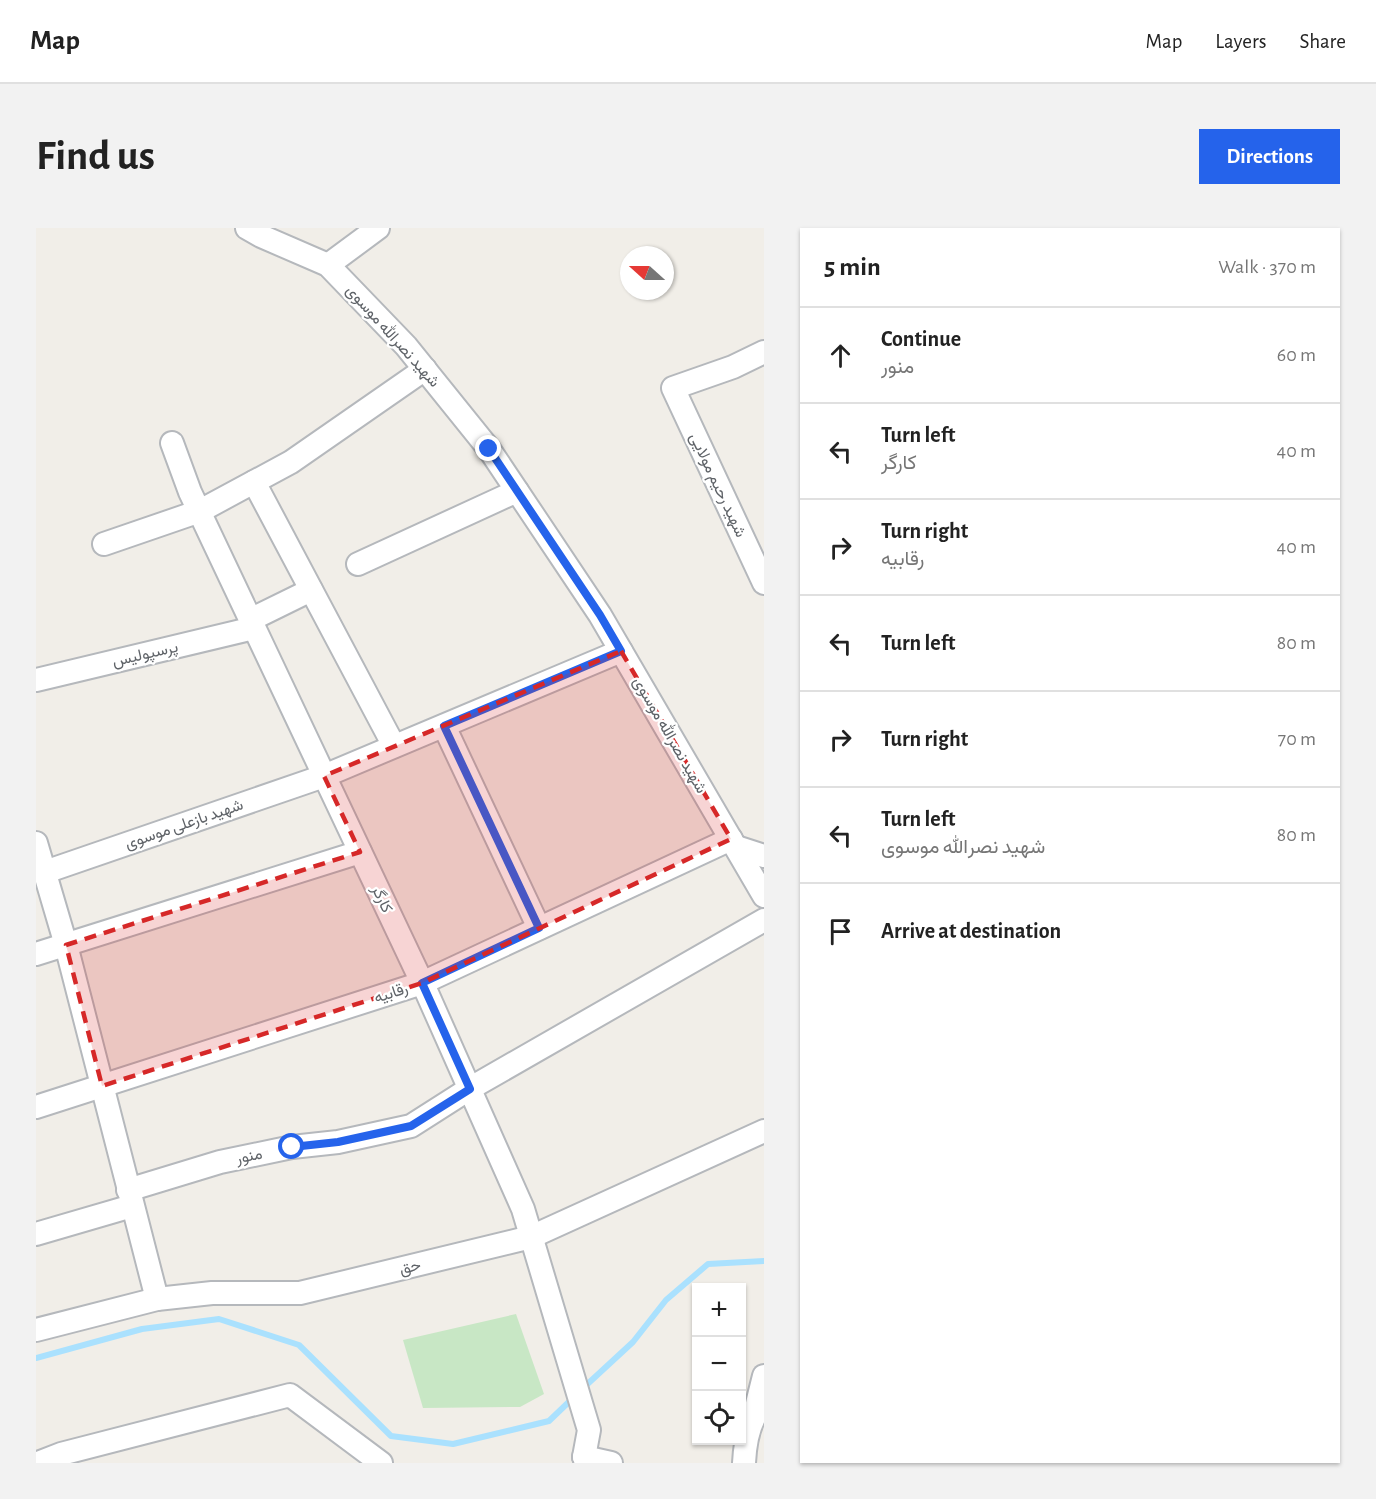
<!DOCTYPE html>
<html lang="en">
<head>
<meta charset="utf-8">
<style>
  body { margin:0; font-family:"Alegreya Sans",Vazirmatn,sans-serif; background:#f2f2f2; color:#222 }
  .controls { position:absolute; right:18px; bottom:18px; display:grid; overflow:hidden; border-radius:0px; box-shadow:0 2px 4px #0004 }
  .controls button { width:54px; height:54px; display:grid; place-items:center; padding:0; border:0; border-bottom:2px solid #e0e0e0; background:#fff; color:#222; font:30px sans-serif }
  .compass { position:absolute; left:584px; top:18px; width:54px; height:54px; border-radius:50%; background:#fff; box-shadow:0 2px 4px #0004; rotate:291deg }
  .stop { position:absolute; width:18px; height:18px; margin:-14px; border:4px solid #2563eb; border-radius:50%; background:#fff }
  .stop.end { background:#2563eb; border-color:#fff; box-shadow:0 2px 6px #0008 }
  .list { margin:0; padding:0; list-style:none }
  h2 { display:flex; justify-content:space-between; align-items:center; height:78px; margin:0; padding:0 24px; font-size:26px }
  h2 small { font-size:20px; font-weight:400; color:#767676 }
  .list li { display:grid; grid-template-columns:39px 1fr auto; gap:18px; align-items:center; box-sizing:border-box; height:96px; padding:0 24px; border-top:2px solid #e0e0e0 }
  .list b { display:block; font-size:22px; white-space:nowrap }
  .list p { margin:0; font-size:20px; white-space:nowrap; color:#767676 }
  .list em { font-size:20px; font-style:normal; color:#767676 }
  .icon { flex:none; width:33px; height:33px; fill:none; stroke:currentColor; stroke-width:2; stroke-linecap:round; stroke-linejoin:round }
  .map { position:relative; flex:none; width:728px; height:1235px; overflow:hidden; border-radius:0px }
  header { display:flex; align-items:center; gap:36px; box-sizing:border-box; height:84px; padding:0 30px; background:#fff; border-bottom:2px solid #e0e0e0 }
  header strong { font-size:28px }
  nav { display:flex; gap:33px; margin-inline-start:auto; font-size:21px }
  .intro { display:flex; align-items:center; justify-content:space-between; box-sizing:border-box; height:144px; padding:0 36px }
  h1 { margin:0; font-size:42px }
  .button { padding:15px 27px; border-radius:0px; background:#2563eb; color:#fff; font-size:21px; font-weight:700 }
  main { display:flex; gap:36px; padding:0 36px }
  aside { flex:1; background:#fff; border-radius:0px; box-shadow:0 2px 4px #0004 }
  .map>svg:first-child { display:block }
</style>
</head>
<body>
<header>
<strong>Map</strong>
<nav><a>Map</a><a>Layers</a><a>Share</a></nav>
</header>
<div class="intro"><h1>Find us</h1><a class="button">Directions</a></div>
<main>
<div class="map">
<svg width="728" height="1235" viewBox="0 0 728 1235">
  <rect width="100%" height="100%" fill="#f1eee8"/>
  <path fill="#c8e7c5" d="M480,1086l28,80 -24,13 -97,1 -20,-68z"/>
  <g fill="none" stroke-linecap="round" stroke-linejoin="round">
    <g stroke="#aae1fe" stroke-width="6">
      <path d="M0,1130l106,-29 77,-10 80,26 92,91 62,8 96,-23 25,-24"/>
      <path d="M545,1162l52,-48 33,-42 42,-36 56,-3"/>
    </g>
    <g stroke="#b5b8bc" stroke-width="26">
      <g id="street">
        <path d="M211,0l14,8 67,29 78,81 83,103 111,166 164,281"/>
        <path d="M292,37l50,-37"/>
        <path d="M728,124l-31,15 -60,21 91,195"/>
        <path d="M136,215l18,49 237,501 96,216 66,221 -5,27"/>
        <path d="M218,254l140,264"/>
        <path d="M68,316l96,-33 91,-49 134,-93"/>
        <path d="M322,336l159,-73"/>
        <path d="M214,392l61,-30"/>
        <path d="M0,452l218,-52"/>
        <path d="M408,498l95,202"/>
        <path d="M0,615l30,102 91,354"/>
        <path d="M700,619l28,9"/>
        <path d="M9,644l279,-96 297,-125"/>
        <path d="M0,726l324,-102"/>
        <path d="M0,879l386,-124 309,-144"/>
        <path d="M92,962l92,-28 72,-15 46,-5 73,-16 58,-37 295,-169"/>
        <path d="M0,1006l96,-28"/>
        <path d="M0,1102l121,-31 55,-6h88l231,-56 233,-106"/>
        <path d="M719,1184l9,-36"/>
        <path d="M548,1229l27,6"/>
        <path d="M2,1235l23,-9 229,-59 91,68"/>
        <path d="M708,1235c1,-20 5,-45 20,-59"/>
      </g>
    </g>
    <use href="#street" stroke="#fff" stroke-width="22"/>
  </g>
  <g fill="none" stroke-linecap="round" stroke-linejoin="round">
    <path stroke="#2563eb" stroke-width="8" d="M256,919l46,-5 73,-16 59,-37 -48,-106 117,-55 -95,-202 177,-75 -21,-36 -111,-166"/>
  </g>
  <path fill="#d62828" fill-opacity="0.2" stroke="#d62828" stroke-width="4.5" stroke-dasharray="12 8" stroke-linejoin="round" d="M585,423l110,188 -309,144 -320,103 -36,-141 294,-93 -36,-76z"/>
  <g text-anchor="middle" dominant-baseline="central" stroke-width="4.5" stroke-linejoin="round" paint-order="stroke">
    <g font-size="16" fill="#5f6368" stroke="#fff">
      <text transform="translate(357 108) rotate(48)">شهید نصرالله موسوی</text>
      <text transform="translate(682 257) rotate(65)">شهید رحیم مولایی</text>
      <text transform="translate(109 426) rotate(-13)">پرسپولیس</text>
      <text transform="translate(634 507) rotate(60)">شهید نصرالله موسوی</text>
      <text transform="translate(148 596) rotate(-19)">شهید بازعلی موسوی</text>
      <text transform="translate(346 671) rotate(65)">کارگر</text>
      <text transform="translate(355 765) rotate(-18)">رقابیه</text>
      <text transform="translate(213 928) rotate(-12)">منور</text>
      <text transform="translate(374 1039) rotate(-14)">حق</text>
    </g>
  </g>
</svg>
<div class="controls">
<button>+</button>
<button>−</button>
<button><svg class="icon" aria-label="locate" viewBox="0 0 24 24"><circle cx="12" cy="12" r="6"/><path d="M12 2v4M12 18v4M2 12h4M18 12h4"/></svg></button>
</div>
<svg class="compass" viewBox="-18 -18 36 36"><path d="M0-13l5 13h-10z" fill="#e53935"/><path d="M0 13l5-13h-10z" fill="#767676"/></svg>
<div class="stop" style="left:256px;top:919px"></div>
<div class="stop end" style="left:453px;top:221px"></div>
</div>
<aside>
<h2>5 min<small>Walk · 370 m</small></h2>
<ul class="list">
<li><svg class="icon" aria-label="ahead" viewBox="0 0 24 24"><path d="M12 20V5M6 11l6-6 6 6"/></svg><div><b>Continue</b><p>منور</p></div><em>60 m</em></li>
<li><svg class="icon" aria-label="left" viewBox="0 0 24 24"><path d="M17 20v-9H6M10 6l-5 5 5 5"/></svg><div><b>Turn left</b><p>کارگر</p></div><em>40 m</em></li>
<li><svg class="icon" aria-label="right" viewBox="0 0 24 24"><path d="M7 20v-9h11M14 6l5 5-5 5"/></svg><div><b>Turn right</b><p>رقابیه</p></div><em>40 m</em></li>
<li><svg class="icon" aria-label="left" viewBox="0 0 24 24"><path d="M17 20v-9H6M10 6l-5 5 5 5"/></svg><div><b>Turn left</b></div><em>80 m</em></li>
<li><svg class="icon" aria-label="right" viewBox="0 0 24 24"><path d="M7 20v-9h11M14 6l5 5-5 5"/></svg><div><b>Turn right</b></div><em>70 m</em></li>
<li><svg class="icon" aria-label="left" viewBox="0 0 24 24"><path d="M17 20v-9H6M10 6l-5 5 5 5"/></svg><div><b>Turn left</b><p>شهید نصرالله موسوی</p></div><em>80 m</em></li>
<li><svg class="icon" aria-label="arrive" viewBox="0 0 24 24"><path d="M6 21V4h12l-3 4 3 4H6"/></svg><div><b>Arrive at destination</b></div></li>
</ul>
</aside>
</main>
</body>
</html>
